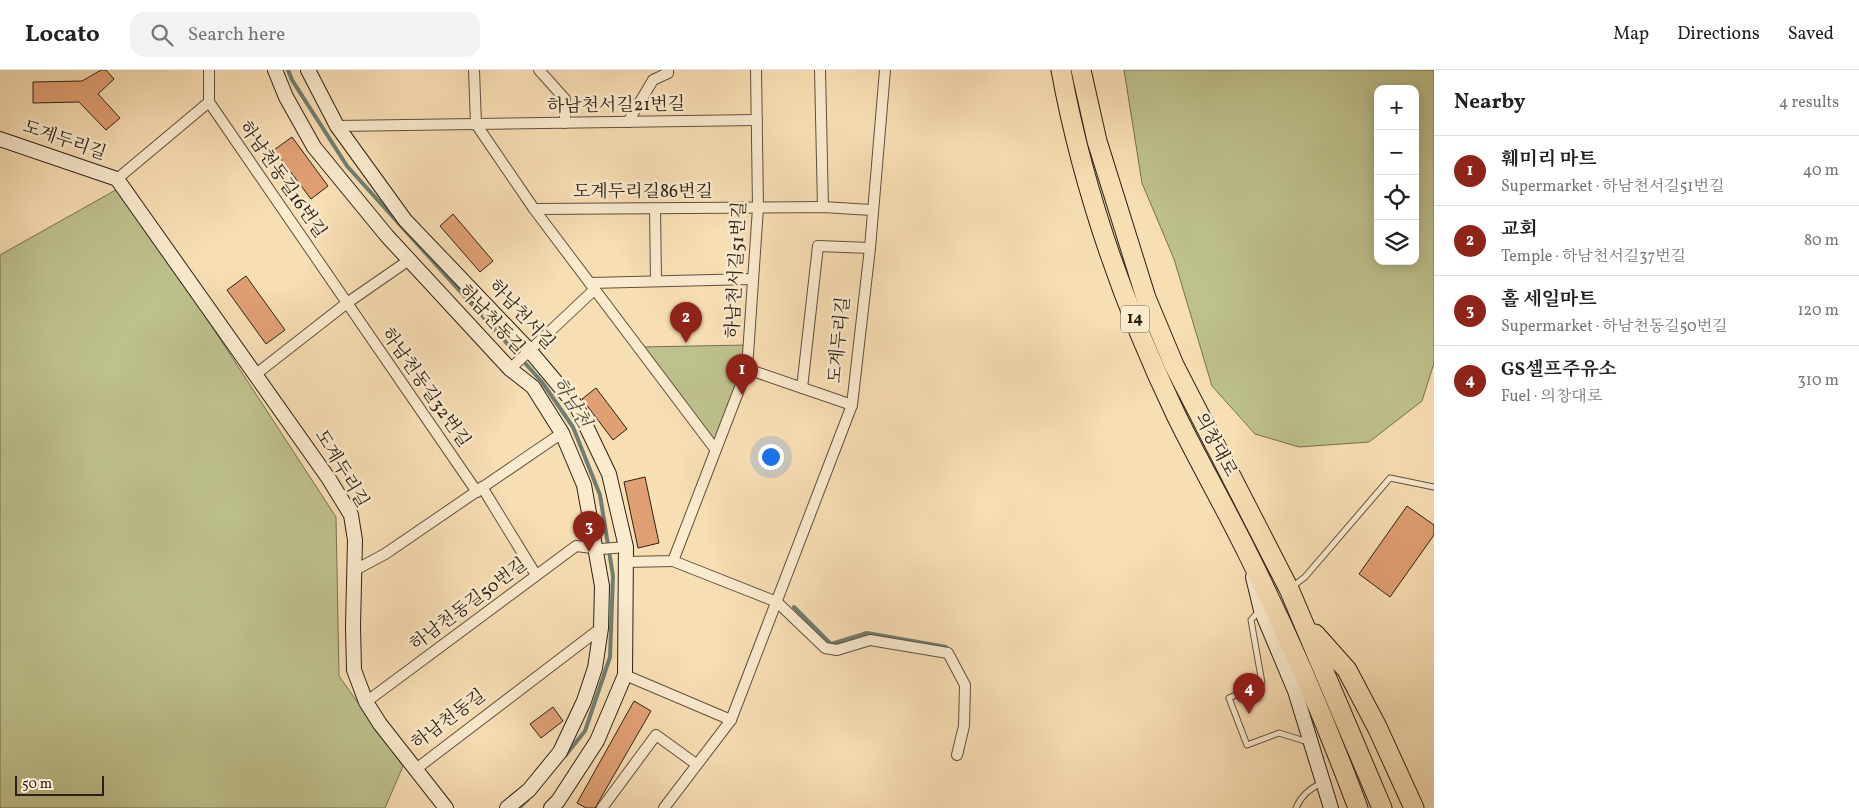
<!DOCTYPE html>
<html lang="en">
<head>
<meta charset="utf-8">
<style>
  body { margin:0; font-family:Vollkorn,"Noto Serif KR",serif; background:#f2f2f2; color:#222 }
  .controls { position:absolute; right:15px; top:15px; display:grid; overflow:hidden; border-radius:10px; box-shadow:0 2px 12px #0003 }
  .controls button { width:45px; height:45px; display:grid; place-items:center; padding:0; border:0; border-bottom:1px solid #e0e0e0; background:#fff; color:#222; font:25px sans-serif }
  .scale { position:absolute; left:15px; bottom:12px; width:89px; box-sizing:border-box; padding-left:5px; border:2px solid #2b2117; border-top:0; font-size:14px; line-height:18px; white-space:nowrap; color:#2b2117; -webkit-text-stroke:4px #faeace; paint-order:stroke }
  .you { position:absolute; left:770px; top:386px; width:18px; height:18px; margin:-12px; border:4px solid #fff; border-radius:50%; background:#1a73e8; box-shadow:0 0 0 8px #1a73e833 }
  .badge { display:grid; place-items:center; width:32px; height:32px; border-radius:50%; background:#8f2418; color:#fff; font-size:16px; font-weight:700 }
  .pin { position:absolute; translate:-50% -41px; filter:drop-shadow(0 1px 2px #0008) }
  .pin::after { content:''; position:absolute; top:26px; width:18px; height:15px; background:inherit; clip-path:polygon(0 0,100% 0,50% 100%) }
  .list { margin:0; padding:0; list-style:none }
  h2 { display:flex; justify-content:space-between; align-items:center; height:65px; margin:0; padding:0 20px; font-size:21px }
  h2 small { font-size:16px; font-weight:400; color:#767676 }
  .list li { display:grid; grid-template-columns:32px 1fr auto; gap:15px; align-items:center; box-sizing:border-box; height:70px; padding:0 20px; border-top:1px solid #e0e0e0 }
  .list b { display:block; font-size:19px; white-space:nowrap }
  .list p { margin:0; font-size:16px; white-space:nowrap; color:#767676 }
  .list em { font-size:16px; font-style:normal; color:#767676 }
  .icon { flex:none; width:28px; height:28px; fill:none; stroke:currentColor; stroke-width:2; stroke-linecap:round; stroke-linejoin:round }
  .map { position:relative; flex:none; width:1434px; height:738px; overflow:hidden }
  header { display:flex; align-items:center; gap:30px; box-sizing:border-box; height:70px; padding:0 25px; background:#fff; border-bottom:1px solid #e0e0e0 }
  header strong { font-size:24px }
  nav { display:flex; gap:28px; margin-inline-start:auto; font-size:18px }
  .search { width:350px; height:45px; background:#f2f2f2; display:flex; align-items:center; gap:12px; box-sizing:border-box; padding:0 18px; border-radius:15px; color:#767676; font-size:19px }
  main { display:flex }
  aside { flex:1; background:#fff }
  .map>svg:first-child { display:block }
</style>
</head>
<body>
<header>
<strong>Locato</strong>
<div class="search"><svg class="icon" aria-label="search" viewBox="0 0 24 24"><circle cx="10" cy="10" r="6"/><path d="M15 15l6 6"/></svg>Search here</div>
<nav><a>Map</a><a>Directions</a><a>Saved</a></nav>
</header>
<main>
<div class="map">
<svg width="1434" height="738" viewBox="0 0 1434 738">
  <rect width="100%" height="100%" fill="#f8deb3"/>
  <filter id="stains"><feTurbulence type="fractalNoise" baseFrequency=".004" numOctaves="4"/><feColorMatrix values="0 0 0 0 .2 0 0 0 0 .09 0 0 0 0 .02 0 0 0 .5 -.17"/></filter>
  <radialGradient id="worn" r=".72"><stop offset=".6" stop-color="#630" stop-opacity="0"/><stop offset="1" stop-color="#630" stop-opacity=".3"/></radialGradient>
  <g fill="#bec18c" stroke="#747152" fill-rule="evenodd">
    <path d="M1124,0h310v293l-12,38 -53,41 -70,5 -44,-13 -43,-48 -38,-127 -32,-76zM1378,19h37v172h-37z"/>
    <path d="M121,117l215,330 3,159 64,90 -18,42h-385v-553z"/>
    <path d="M748,275l-2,25 -31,77 -75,-100z"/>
  </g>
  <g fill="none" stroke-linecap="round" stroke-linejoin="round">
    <g stroke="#6f7e72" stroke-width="4">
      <path d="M288,0l4,10 55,86 195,216 31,45 27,68 13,81 -3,81 -25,74 -20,25"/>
      <path d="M794,537l37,37 36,-11 79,14"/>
      <path d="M519,738l9,-9"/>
    </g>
  </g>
  <g fill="#e1a073" stroke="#2b2117">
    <path d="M101,0h5l8,9 -16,15 22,24 -14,12 -27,-28 -46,1v-21l49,-1z"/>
    <path d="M292,67l36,49 -17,13 -37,-49z"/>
    <path d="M453,144l40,47 -13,11 -40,-46z"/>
    <path d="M246,206l39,54 -19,14 -39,-54z"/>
    <path d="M596,318l31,41 -14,11 -31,-41z"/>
    <path d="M645,407l14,66 -21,5 -14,-66z"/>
    <path d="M1407,436l27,19v10l-44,62 -31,-23z"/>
    <path d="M634,631l17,10 -56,97h-9l-9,-5z"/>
    <path d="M553,637l10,14 -22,17 -11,-14z"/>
  </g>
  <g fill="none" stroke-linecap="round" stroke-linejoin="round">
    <g stroke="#5e503e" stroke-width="7">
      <g id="lane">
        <path d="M1292,517l13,-10 85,-99 44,9"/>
        <path d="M1260,540l-9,10 11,63 -33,15 18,47 32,-12 29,9"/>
        <path d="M1296,738c5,-12 14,-20 26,-25"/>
      </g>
    </g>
    <g stroke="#5e503e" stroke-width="12">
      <g id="street">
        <path d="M209,0v32l268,390"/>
        <path d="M474,0l2,54 58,85 181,240"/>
        <path d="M539,0l26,29v24"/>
        <path d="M820,0l3,137"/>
        <path d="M628,52l25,-42 15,-7v-3"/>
        <path d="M337,56l420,-6"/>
        <path d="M117,109l92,-77"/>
        <path d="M534,139l289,-2 48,3"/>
        <path d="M655,139l1,71"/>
        <path d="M590,213l163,-4"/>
        <path d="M510,299l85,-80"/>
        <path d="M747,299l105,36"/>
        <path d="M256,304l91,-71 62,-43"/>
        <path d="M802,318l16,-142 52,2"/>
        <path d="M482,417l54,88"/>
        <path d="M673,491l104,41 48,46 12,2 33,-10 78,13 17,32 -1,41 -7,29"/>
        <path d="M626,492l47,-1 74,-192 11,-161 -2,-138"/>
        <path d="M355,500l30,-16 177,-121"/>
        <path d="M625,605l106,45"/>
        <path d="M366,632l210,-156 25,3 25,-2"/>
        <path d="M416,699l185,-141"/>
        <path d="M602,738l54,-73 40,29"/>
        <path d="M664,738l67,-88 121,-315 18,-157 15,-178"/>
      </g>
    </g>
    <g stroke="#2b2117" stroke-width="16">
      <g id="secondary">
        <path d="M275,0l11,27 28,50 73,89 123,133 23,18 29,46 22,52 18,101 -1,42 -6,40 -11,33 -24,51 -31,38 -22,18"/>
        <path d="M308,0l29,56 68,94 125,131 47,56 32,67 17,73 -1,128 -28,66 -39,60 -7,7"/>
        <path d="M0,69l117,40 212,300 22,36 4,25 -2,86 1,44 12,32 14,22 66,84"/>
        <path d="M1253,507l8,33 34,81 36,117"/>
      </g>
    </g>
    <g stroke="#2b2117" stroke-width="21">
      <g id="highway">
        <path d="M1061,0c22,119 63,236 115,345 23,47 49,92 72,139 41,82 78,168 110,254"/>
        <path d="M1081,0l16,71 49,157 28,67 115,224 93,219"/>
        <path d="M1315,564l32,36 30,57 37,81"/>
      </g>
    </g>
    <use href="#lane" stroke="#faeace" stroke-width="5"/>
    <use href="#street" stroke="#faeace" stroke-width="10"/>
    <use href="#secondary" stroke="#faeace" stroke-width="14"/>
    <use href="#highway" stroke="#f8deb3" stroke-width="19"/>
  </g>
  <g text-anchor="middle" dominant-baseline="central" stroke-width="5" stroke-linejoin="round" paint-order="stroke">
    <rect fill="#faeace" stroke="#695d4e" stroke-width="1" x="1121" y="235.5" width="28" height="27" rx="4"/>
    <g font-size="16" font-weight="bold" fill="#2b2117">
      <text x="1135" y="249">14</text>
    </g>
    <g font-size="18" fill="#2b2117" stroke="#faeace">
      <text transform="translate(616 36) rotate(-1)">하남천서길21번길</text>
      <text transform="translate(64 71) rotate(19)">도계두리길</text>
      <text transform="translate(282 110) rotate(55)">하남천동길16번길</text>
      <text x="643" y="122">도계두리길86번길</text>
      <text transform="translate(737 200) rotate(-87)">하남천서길51번길</text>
      <text transform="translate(521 245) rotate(47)">하남천서길</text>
      <text transform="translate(491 250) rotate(47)">하남천동길</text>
      <text transform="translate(840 270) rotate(-84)">도계두리길</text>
      <text transform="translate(425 318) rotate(55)">하남천동길32번길</text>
      <text transform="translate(1215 375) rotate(62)">의창대로</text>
      <text transform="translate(341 399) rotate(59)">도계두리길</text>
      <text transform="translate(469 535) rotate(-37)">하남천동길50번길</text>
      <text transform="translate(449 650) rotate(-37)">하남천동길</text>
    </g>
    <g font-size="19" font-style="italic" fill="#4d5044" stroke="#faeace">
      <text transform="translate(571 333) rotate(58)">하남천</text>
    </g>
  </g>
  <rect width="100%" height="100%" filter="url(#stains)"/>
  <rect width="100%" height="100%" fill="url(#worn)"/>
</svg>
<div class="controls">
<button>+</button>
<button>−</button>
<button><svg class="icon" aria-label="locate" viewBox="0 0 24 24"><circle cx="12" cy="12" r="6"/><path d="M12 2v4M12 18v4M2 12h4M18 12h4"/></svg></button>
<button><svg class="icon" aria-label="layers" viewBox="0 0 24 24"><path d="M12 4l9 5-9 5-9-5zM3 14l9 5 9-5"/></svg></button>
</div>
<div class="scale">50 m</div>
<div class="you"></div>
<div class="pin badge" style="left:742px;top:325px">1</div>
<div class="pin badge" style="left:686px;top:273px">2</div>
<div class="pin badge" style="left:589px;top:482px">3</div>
<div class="pin badge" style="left:1249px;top:644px">4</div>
</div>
<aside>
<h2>Nearby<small>4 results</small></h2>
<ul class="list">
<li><span class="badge">1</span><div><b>훼미리 마트</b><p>Supermarket · 하남천서길51번길</p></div><em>40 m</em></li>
<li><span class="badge">2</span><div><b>교회</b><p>Temple · 하남천서길37번길</p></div><em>80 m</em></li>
<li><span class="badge">3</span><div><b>홀 세일마트</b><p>Supermarket · 하남천동길50번길</p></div><em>120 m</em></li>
<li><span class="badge">4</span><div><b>GS셀프주유소</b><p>Fuel · 의창대로</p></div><em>310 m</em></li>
</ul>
</aside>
</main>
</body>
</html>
